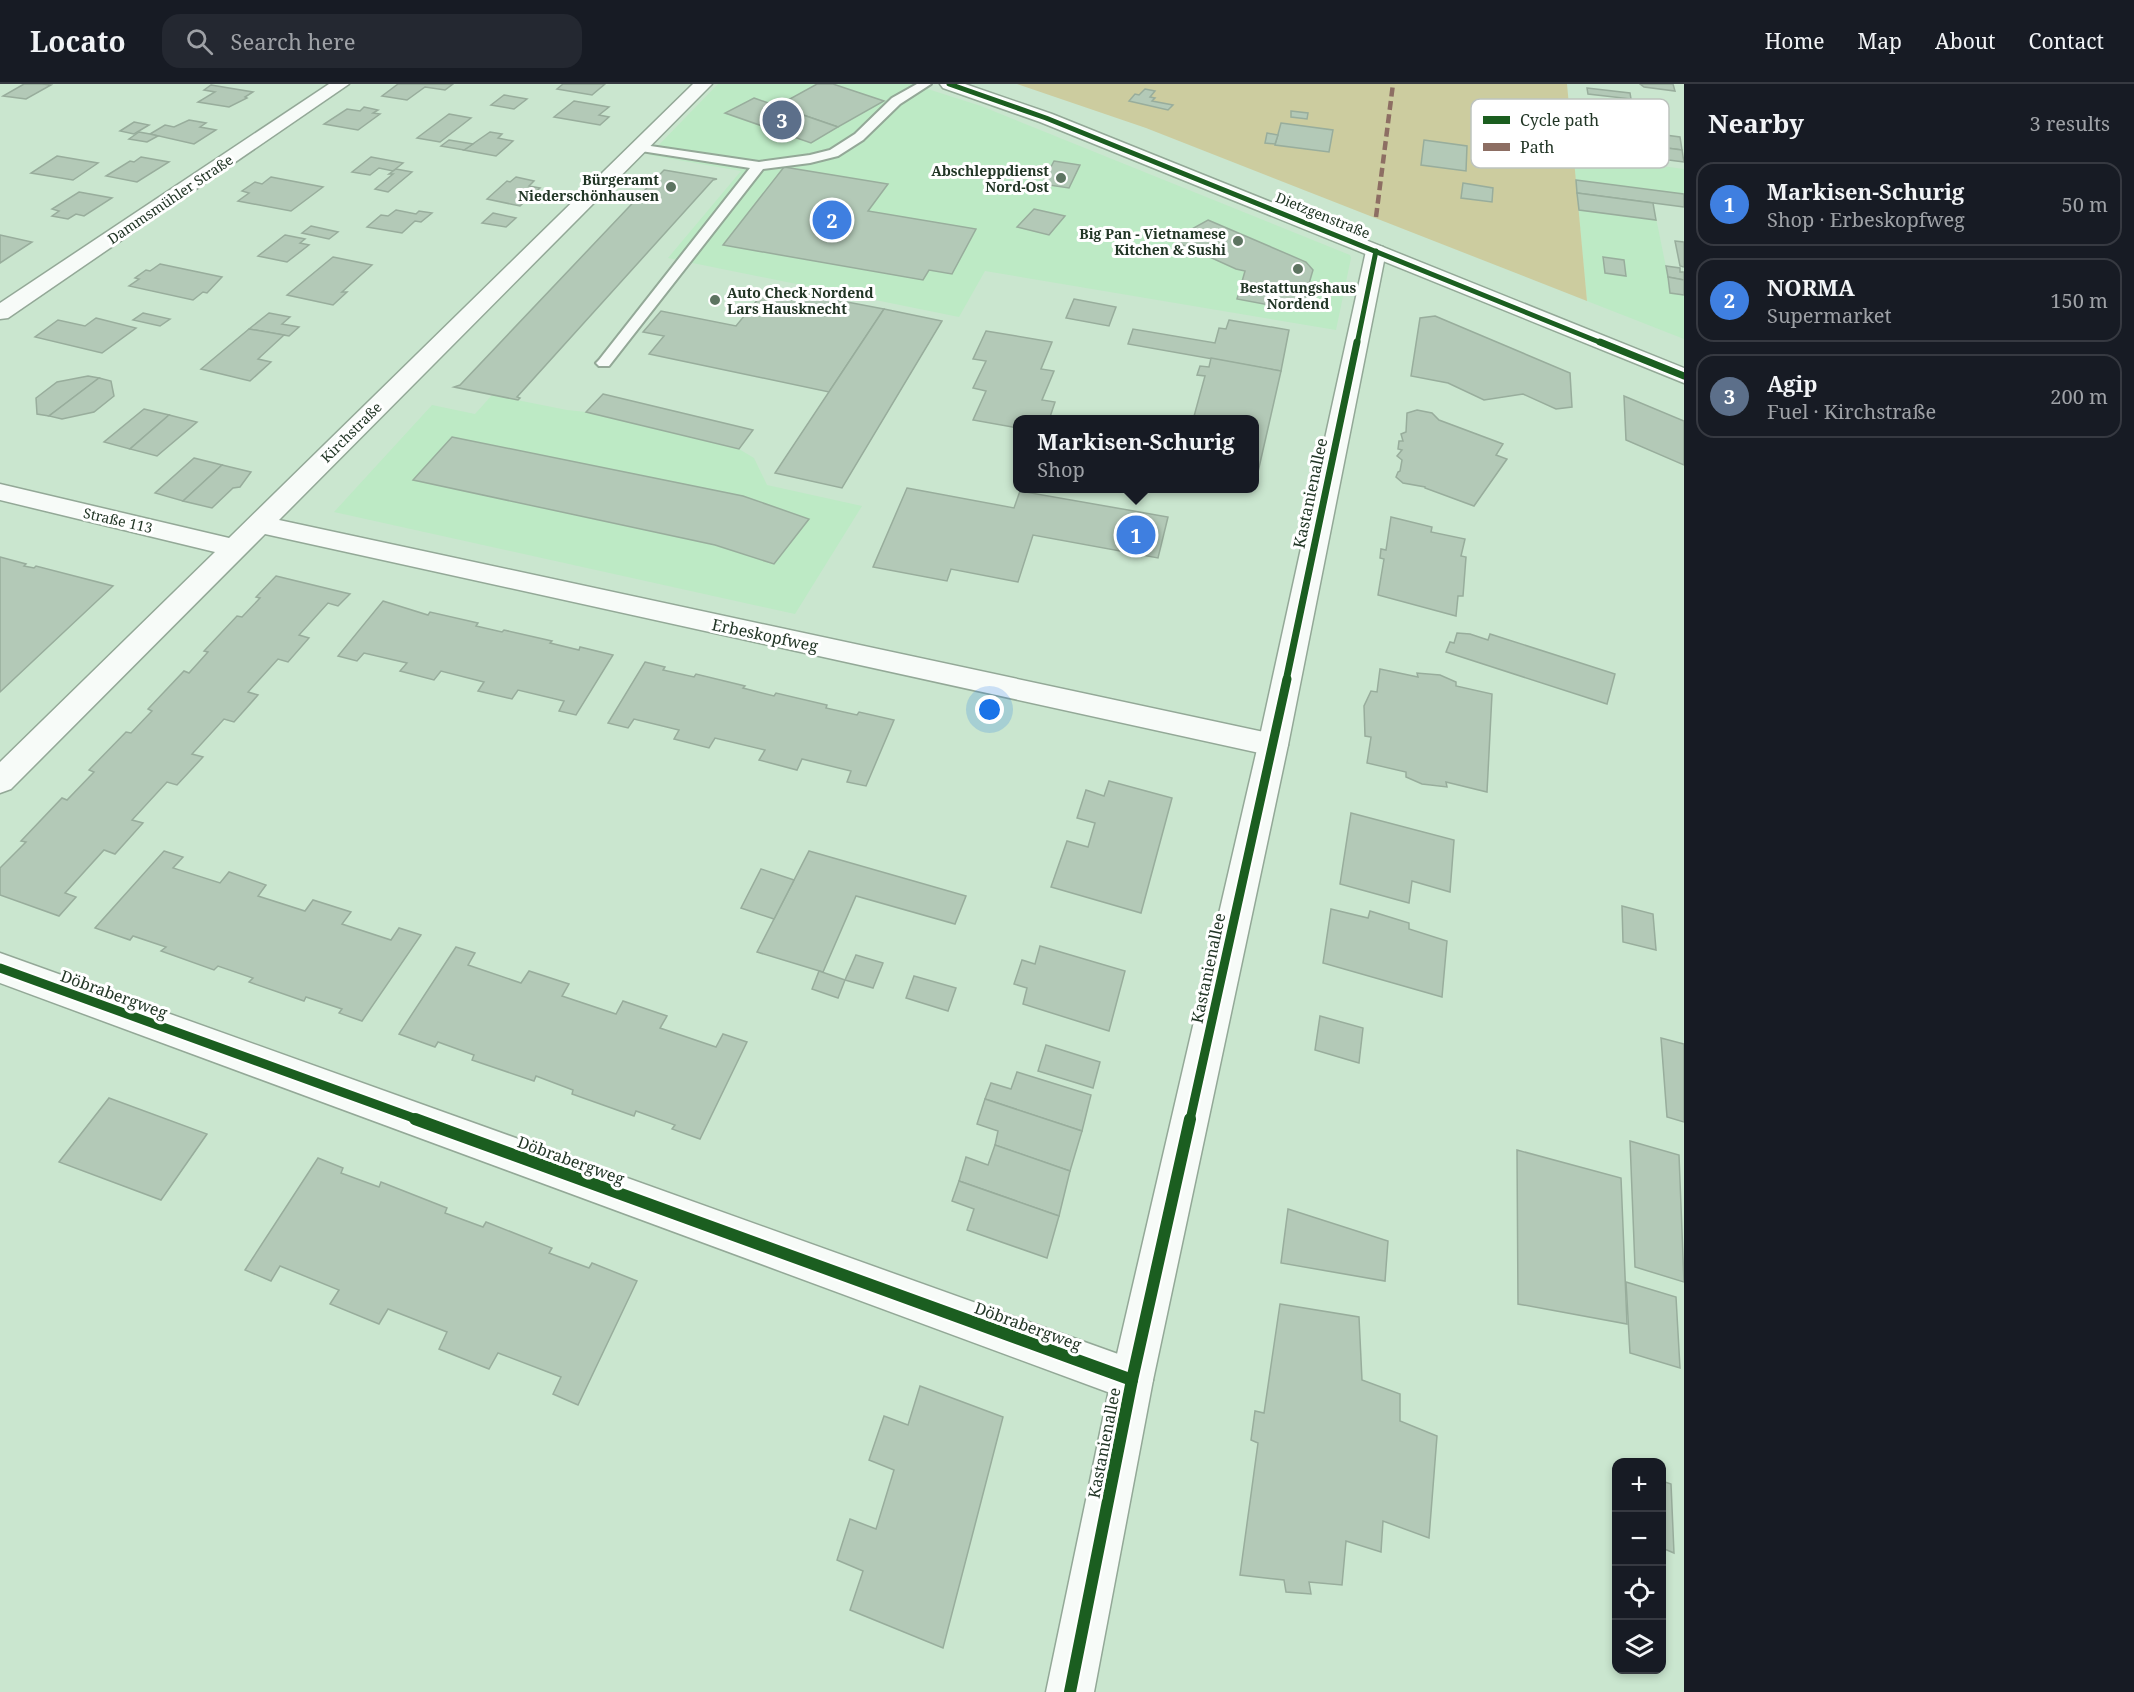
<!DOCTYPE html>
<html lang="en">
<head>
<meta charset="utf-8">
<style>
  body { margin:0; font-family:"Noto Serif",serif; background:#242831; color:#f1f3f6 }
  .controls { position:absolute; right:18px; bottom:18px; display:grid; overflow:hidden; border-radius:12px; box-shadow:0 3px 9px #0003 }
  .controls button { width:54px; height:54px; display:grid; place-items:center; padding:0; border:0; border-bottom:2px solid #363941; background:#171b24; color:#f1f3f6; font:30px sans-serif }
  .you { position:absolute; left:990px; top:626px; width:21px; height:21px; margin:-15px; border:4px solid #fff; border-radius:50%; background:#1a73e8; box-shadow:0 0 0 9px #1a73e833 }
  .badge { display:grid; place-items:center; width:39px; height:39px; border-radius:50%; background:#8c9099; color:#fff; font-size:20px; font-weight:700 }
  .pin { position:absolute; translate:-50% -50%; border:3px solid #fff; box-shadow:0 2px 6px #0006 }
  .popup { position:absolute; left:1013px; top:331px; width:246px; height:78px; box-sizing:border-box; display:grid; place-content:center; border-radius:12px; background:#171b24; filter:drop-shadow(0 2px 4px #0005); font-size:20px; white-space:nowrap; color:#9ea1a6 }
  .popup b { font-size:22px; color:#f1f3f6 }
  .popup::after { content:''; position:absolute; left:50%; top:100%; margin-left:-12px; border:12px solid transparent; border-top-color:#171b24 }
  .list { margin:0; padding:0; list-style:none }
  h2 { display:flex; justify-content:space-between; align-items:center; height:78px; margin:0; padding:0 24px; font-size:26px }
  h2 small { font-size:20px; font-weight:400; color:#9ea1a6 }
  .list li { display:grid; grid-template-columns:39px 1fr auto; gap:18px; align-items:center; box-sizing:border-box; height:84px; margin:0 12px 12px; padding:0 12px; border:2px solid #363941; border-radius:18px }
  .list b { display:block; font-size:22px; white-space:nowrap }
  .list p { margin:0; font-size:20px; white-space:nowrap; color:#9ea1a6 }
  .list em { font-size:20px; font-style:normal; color:#9ea1a6 }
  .icon { flex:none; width:33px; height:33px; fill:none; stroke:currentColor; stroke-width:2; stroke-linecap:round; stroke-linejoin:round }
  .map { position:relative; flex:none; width:1684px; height:1608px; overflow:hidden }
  header { display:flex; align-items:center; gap:36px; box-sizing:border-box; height:84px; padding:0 30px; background:#171b24; border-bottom:2px solid #363941 }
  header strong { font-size:28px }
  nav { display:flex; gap:33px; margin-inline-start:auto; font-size:21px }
  .search { width:420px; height:54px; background:#242831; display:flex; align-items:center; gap:15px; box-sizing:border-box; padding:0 21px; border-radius:18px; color:#9ea1a6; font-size:22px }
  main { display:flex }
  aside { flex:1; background:#171b24 }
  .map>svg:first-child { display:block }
</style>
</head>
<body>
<header>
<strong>Locato</strong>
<div class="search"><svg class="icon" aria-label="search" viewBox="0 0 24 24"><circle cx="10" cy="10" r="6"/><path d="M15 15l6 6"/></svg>Search here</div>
<nav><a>Home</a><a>Map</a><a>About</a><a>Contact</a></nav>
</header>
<main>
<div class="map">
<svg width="1684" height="1608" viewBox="0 0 1684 1608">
  <rect width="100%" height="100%" fill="#cae6cf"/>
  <g fill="#bdeac5">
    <path d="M718,0h194l69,22 369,149 1,3 -15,72 -351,-59 -26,46 -291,-59 73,-87 -92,-16z"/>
    <path d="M1573,70l111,15v38l-31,-4 15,74 16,3v59l-97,-38z"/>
    <path d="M492,311l75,15 19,2 153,37 15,9 13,27 95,21 -67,108 -461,-102 98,-107 43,9z"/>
  </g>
  <path fill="#cccc9f" d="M1017,0h550l20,217 -441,-173z"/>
  <g fill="#b3c9b7" stroke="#98ad9c" stroke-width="1.5">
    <path d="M24,0h18l9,1 -25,14 -23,-3z"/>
    <path d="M398,0h55l-8,6 -20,-3 -18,13 -25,-4z"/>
    <path d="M563,0h42l-13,11 -35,-6z"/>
    <path d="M817,0h16l51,17 -46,26 -61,-21z"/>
    <path d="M1640,0h33l2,7 -31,-4z"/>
    <path d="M211,1l42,7 -8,5 2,1 -18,9 -31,-5 17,-10 -11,-2z"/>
    <path d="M1587,4l43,5 1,6 -43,-5z"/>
    <path d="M1145,5l10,2 -5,6 5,1 -3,3 21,4 -5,5 -39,-9 6,-7 4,1z"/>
    <path d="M504,11l23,4 -13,10 -23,-4z"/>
    <path d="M754,14l23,8 61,21 -27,16 -86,-30z"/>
    <path d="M574,17l35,6 -10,8 10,2 -9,8 -46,-8z"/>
    <path d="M1597,17l35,4 3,21 -35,-4z"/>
    <path d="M364,23l14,3 -5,3 7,1 -22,16 -34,-6 23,-15 13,2z"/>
    <path d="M1291,27l17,2 -1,6 -16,-2z"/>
    <path d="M449,30l22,4 -31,24 -23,-4z"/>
    <path d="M189,36l17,3 -6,4 16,3 -22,14 -44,-10 15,-9 9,2z"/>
    <path d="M134,38l15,3 -15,9 -14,-3z"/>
    <path d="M1281,39l52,7 -4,22 -54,-7z"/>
    <path d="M1635,47l45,6 2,13 -46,-6z"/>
    <path d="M139,48l11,2 8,2 -11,6 -18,-3z"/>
    <path d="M490,48l12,2 -4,4 15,3 -17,15 -32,-6z"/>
    <path d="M1267,49l11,2 -3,9 -10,-1z"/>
    <path d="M449,56l24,4 -9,6 -23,-4z"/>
    <path d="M1424,56l43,6 -1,25 -45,-6z"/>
    <path d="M1636,60l46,6 2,12 -46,-6z"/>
    <path d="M1502,65l38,5 1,12 -39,-4z"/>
    <path d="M57,72l41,7 -25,17 -42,-7z"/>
    <path d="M141,73l28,5 -32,20 -31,-6 24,-15 4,1z"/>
    <path d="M371,73l32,6 -10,8 -14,-3 -9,7 -18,-3z"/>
    <path d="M1054,77l26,4 -11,23 -27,-4z"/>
    <path d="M784,83l104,17 -20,27 108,18 -24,45 -23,-4 -6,10 -200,-35z"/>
    <path d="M396,85l16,3 -24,20 -13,-3 18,-15h-4z"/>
    <path d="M664,86l53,9 -4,1 -196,217 3,1 -2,2 -64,-13 6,-2z"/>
    <path d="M271,93l52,10 -32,24 -53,-10 11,-8 -7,-2 13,-9 7,2z"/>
    <path d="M516,93l18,4 -5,5 11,2 -20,18 -33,-7 20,-18 3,1z"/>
    <path d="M1576,96l108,14v13l-107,-14z"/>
    <path d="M1463,99l30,5 -1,14 -31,-4z"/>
    <path d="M79,108l33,6 -28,18 -8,-2 -8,5 -16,-3 7,-5 -7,-2z"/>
    <path d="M1577,109l76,10 3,17 -77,-10z"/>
    <path d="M1034,125l31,7 -16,19 -32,-8z"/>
    <path d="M396,126l20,4 3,-3 13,2 -11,9 -6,-1 -13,12 -35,-6 14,-12 7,1z"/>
    <path d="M493,129l23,5 -10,9 -24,-4z"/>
    <path d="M1208,136l98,42 7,8 -12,41 -64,-12 8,-28 -9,-2 -64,-29z"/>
    <path d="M311,142l27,6 -9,7 -27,-6z"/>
    <path d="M0,151l32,7 -32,21z"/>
    <path d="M285,151l20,4 -5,4 9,2 -22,17 -29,-6z"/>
    <path d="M1675,157l9,1v25l-4,-1z"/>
    <path d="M333,173l39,8 -30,27h5l-14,13 -46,-10z"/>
    <path d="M1603,173l21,3 2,16 -21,-3z"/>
    <path d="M160,180l62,13 -15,16 -4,-1 -10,8 -64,-14 10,-7 -4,-1 11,-8 4,1z"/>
    <path d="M1666,182l14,2v4h4v8l-16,-3z"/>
    <path d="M1668,193l16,3v15l-14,-2z"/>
    <path d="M768,203l116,22 -55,83 -180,-38 15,-18 -21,-4 18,-21 75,15z"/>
    <path d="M1074,215l42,8 -7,19 -43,-8z"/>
    <path d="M884,225l58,12 -100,167 -67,-15z"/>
    <path d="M143,229l27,6 -10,7 -27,-6z"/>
    <path d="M269,229l21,4 -8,7 17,3 -10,9 -40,-7z"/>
    <path d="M1435,232l135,57 2,34 -16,2 -33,-15 -39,6 -36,-17 -37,-7 9,-58z"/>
    <path d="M96,234l40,10 -34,25 -67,-16 23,-17 27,6z"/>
    <path d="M1229,236l60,10 -8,41 -153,-27 5,-15 82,14 4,-15 7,1z"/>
    <path d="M249,245l35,6 -26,24 13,3 -21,19 -49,-12z"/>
    <path d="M986,247l66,11 -11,27 13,2 -12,29 13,2 -6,18h-31v8l-45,-8 13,-29 -13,-3 13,-27 -13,-2z"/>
    <path d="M1211,274l70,13 -23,101h-4v-52h-61l12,-44 -8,-1 3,-9 9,1z"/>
    <path d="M88,292l11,2 -50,38 -12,-2 -1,-16 21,-16z"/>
    <path d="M99,294l12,3 3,15 -20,16 -32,7 -13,-3z"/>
    <path d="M603,310l150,36 -14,19 -153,-37z"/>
    <path d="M1624,312l60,25v44l-58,-25z"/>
    <path d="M144,325l25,6 -39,34 -26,-7z"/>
    <path d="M1417,326l15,3 7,7 64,24 -7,11 11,4 -33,47 -49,-18v-1l-22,-4 -7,-6 2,-5 2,-1 2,-11 -5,-4 5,-6 -4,-1 1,-8h4l-2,-7 5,-2 1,-19z"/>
    <path d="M169,331l28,7 -40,34 -27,-7z"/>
    <path d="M452,353l291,59 66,23 -35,45 -59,-19 -302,-65z"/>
    <path d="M194,374l28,7 -39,36 -28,-8z"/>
    <path d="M222,381l29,7 -11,15 -7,1 -21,20 -29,-7z"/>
    <path d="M907,404l107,20 6,-17 148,26 -10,41 -125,-23 -15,47 -67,-13 -4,12 -74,-14z"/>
    <path d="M1391,433l41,10 -1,5 34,7 -4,17 5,1 -3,39h-5l-2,20 -78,-21 6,-36 -4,-1 1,-9 5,1z"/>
    <path d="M0,473l26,7 -2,2 10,2 2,-2 77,20 -113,106z"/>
    <path d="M276,492l74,18 -12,12 -10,-3 -29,32 10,3 -21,24 -10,-3 -30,33 10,3 -24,27 -10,-3 -32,35 11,3 -26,28 -10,-3 -35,38 11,3 -28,31 -11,-4 -39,43 11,4 -17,19 -59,-21v-27l26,-26 -5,-1 41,-43 5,2 27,-28 -5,-2 37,-38 5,1 21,-22 -4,-2 36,-38 5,2 19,-21 -4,-1 33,-35 5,1 18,-19 -4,-1z"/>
    <path d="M383,517l45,14 2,-3 48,11 -2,3 26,6 2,-2 48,11 -2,2 29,7 1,-3 33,8 -37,60 -17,-4 5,-10 -46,-11 -6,9 -34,-8 6,-9 -43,-11 -7,9 -34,-9 7,-8 -43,-10 -7,8 -19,-5z"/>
    <path d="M1457,549l13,1 18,6 2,-6 125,40 -8,30 -161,-52 4,-10 4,1z"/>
    <path d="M645,578l20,5 -2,3 31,7 2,-3 49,12 -2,2 31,8 2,-3 51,12 -1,3 31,7 2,-3 35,8 -28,66 -19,-4 4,-11 -49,-12 -5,11 -38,-10 6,-10 -50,-12 -6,10 -35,-9 5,-9 -45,-11 -6,9 -20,-5z"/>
    <path d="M1380,585l38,8 -1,-4 23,2 16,7v4l36,8 -5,98 -41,-10 1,5 -25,-3 -16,-7v-5l-39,-9 4,-26 -6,-1 -1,-30 7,-15 6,1z"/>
    <path d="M1109,697l63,17 -31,115 -90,-26 16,-46 21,6 7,-24 -18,-5 9,-28 18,6z"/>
    <path d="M1351,729l103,27 -4,52 -38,-11 -3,22 -69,-19z"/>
    <path d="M164,767l19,6 -10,11 47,15 9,-11 37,13 -8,11 47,15 8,-11 38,12 -9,12 49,16 8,-12 22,7 -59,86 -23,-8 3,-4 -36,-12 -2,4 -55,-19 4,-4 -35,-12 -4,4 -53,-19 5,-4 -33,-11 -3,4 -35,-12z"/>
    <path d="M809,767l157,45 -11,28 -99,-28 -33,76 -66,-20z"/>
    <path d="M761,785l33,11 -20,39 -33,-11z"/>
    <path d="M1622,822l31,8 3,36 -33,-8z"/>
    <path d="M1331,825l37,9 2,-7 39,12v6l38,12 -5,56 -119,-34z"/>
    <path d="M1040,862l85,25 -16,60 -86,-27 4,-16 -13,-4 8,-24 13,4z"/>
    <path d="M456,863l19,6 -7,12 53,18 8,-12 40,13 -7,12 54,18 7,-13 44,15 -7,12 56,19 7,-13 24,8 -47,97 -28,-10 3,-4 -39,-14 -2,5 -62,-22 1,-4 -37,-14 -2,5 -62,-21 2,-5 -36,-13 -3,5 -36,-13z"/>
    <path d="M856,871l27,8 -10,25 -28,-8z"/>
    <path d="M819,887l26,9 -7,18 -26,-9z"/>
    <path d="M914,892l42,12 -8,23 -42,-13z"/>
    <path d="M1320,932l43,12 -4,35 -44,-13z"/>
    <path d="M1661,954l23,6v78l-17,-5z"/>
    <path d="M1046,961l54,17 -7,26 -55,-17z"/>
    <path d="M1017,988l74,23 -9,36 -97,-32 6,-16 20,6z"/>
    <path d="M109,1014l98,36 -46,66 -102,-38z"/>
    <path d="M985,1015l97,32 -12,40 -75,-26 3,-14 -21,-7z"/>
    <path d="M1630,1057l49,14 5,127 -49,-15z"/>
    <path d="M995,1061l75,26 -11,45 -100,-35 7,-24 22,8z"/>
    <path d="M1517,1066l104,28 6,146 -109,-20z"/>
    <path d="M318,1074l25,10 -2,5 38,14 2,-5 66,26 -2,5 38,14 3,-5 66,26 -3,5 40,15 3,-5 45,18 -59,124 -25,-11 8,-17 -63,-24 -9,16 -50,-20 8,-17 -59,-23 -9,15 -49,-20 9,-14 -59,-24 -9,15 -26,-11z"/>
    <path d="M959,1097l100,35 -12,42 -80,-28 7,-21 -22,-8z"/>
    <path d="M1288,1125l100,32 -3,40 -104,-18z"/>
    <path d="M1626,1198l50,15 4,71 -50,-15z"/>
    <path d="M1280,1220l79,13 3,63 38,14v27l37,15 -8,102 -46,-17 -2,31 -35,-11 -4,44 -33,-3 2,12 -25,-2 -2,-12 -44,-5 18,-132 -7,-3 4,-29 9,2z"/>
    <path d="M920,1302l83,31 -60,231 -93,-38 13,-39 -26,-11 13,-41 26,10 18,-59 -25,-10 15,-44 24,9z"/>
    <path d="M1662,1397l9,3 3,69 -12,-5z"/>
  </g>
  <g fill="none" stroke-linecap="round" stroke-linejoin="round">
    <g stroke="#93a897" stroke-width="4">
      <path id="service" d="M917,0h14l-31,20 -37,36 -25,16 -28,7 -47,6 -154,197h-10l-3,-3 3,-3 151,-192 -109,-17 -6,-4 2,-3 122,18 51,-7 20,-5 25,-16 37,-36z"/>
    </g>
    <g stroke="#93a897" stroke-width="3">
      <g id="minor">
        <path d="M329,0h20l-341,234 -8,1v-16z"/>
        <path d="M693,0h19l-433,436 994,214 11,3 4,8 -4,8 -11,3 -1008,-222 -254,255 -11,4v-31l215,-210 -215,-52v-16l229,54z"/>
        <path d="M0,869l1132,406 15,6 6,15 -6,15 -15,6 -1132,-418z"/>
      </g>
    </g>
    <g stroke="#93a897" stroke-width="3">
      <path id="tertiary" d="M1376,161l7,2 3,4 -98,494 -135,635 -59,312h-48l65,-312 147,-635 108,-494 3,-4z"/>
    </g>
    <g stroke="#93a897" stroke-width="3">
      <path id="primary" d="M940,0h25l87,30 632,254v15l-644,-261 -97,-34z"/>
    </g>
    <use href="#service" fill="#f7fbf8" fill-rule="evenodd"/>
    <use href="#minor" fill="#f7fbf8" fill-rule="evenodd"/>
    <use href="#tertiary" fill="#f7fbf8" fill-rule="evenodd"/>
    <use href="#primary" fill="#f7fbf8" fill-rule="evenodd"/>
    <path stroke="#8d6e63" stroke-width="4.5" stroke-dasharray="9 4.5" stroke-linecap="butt" d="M1376,133l17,-133"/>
    <g stroke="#fff" stroke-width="8">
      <g id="cycleway-far3">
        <path d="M949,0l97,34 558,226"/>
        <path d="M1357,260l19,-93"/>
      </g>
    </g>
    <g stroke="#fff" stroke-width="10">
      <g id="cycleway-far2">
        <path d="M1600,258l84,34"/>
        <path d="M1286,597l71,-339"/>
      </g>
    </g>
    <g stroke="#fff" stroke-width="13">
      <g id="cycleway-far1">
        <path d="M0,884l419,152"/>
        <path d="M1190,1036l97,-441"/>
      </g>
    </g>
    <g stroke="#fff" stroke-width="16">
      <g id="cycleway">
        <path d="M415,1035l717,261"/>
        <path d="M1070,1608l62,-312 58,-261"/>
      </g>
    </g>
    <use href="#cycleway-far3" stroke="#1b5e20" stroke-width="5"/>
    <use href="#cycleway-far2" stroke="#1b5e20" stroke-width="7"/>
    <use href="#cycleway-far1" stroke="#1b5e20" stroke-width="9"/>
    <use href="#cycleway" stroke="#1b5e20" stroke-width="12"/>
  </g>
  <g fill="#5d7461" stroke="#fff" stroke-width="2">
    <circle cx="1061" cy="94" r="6"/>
    <circle cx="671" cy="103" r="6"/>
    <circle cx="1238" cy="157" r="6"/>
    <circle cx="1298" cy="185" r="6"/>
    <circle cx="715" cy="216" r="6"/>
  </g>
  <g text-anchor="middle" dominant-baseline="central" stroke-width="6" stroke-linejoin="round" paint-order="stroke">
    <g font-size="14" font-weight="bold" fill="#223626" stroke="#fff" text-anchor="end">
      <text x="1049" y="86">Abschleppdienst<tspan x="1049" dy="16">Nord-Ost</tspan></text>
      <text x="659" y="95">Bürgeramt<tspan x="659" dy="16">Niederschönhausen</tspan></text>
      <text x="1226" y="149">Big Pan - Vietnamese<tspan x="1226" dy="16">Kitchen &amp; Sushi</tspan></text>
      <text x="1298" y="203" text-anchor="middle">Bestattungshaus<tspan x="1298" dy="16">Nordend</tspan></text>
      <text x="727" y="208" text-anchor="start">Auto Check Nordend<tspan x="727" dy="16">Lars Hausknecht</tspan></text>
    </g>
    <g font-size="14" fill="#223626" stroke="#fff">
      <text transform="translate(170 115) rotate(-34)">Dammsmühler Straße</text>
      <text transform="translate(1323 131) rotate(22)">Dietzgenstraße</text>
      <text transform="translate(351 348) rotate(-45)">Kirchstraße</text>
      <text transform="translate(118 436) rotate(13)">Straße 113</text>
    </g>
    <g font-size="16" fill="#223626" stroke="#fff">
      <text transform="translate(1310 409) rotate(-78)">Kastanienallee</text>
      <text transform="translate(765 551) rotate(12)">Erbeskopfweg</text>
      <text transform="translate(1208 884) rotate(-78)">Kastanienallee</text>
      <text transform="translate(114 910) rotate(20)">Döbrabergweg</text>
      <text transform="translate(571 1076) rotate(20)">Döbrabergweg</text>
      <text transform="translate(1028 1242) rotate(20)">Döbrabergweg</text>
      <text transform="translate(1104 1359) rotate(-79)">Kastanienallee</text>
    </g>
  </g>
  <rect x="1471" y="15" width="198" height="69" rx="9" fill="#fff" stroke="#bdc3be" stroke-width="1.5"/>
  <rect x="1483" y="32" width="27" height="8" fill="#1b5e20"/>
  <rect x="1483" y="59" width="27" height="8" fill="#8d6e63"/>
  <g font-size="16" fill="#223626">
    <text x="1520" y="42">Cycle path</text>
    <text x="1520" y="69">Path</text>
  </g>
</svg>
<div class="controls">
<button>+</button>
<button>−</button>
<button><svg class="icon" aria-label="locate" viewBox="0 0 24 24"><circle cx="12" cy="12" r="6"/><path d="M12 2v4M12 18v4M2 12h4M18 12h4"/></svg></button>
<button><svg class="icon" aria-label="layers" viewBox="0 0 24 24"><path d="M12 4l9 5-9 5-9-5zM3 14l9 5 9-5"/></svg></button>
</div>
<div class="you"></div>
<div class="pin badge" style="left:1136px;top:451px;background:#3f7fe0">1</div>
<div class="popup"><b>Markisen-Schurig</b>Shop</div>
<div class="pin badge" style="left:832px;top:136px;background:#3f7fe0">2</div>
<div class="pin badge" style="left:782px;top:36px;background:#5c6f8a">3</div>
</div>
<aside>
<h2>Nearby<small>3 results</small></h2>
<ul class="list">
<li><span class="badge" style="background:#3f7fe0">1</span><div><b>Markisen-Schurig</b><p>Shop · Erbeskopfweg</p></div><em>50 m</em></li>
<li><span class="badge" style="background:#3f7fe0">2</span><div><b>NORMA</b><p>Supermarket</p></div><em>150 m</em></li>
<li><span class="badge" style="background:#5c6f8a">3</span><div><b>Agip</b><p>Fuel · Kirchstraße</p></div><em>200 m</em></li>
</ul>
</aside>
</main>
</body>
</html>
